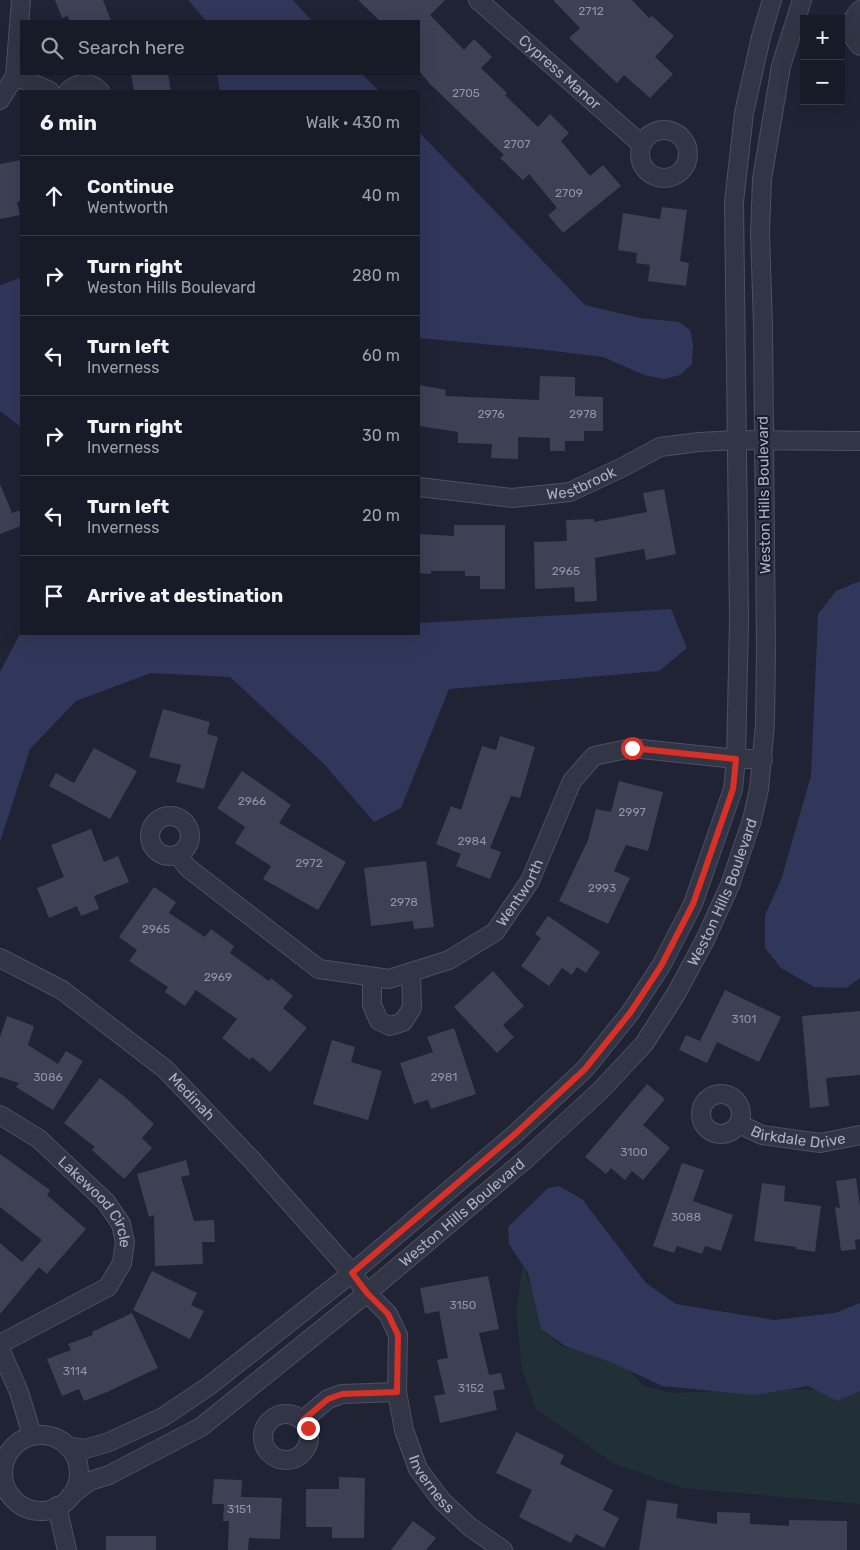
<!DOCTYPE html>
<html lang="en">
<head>
<meta charset="utf-8">
<style>
  body { margin:0; font-family:Rubik,sans-serif; background:#20232f; color:#f1f3f6 }
  .controls { position:absolute; right:15px; top:15px; display:grid; overflow:hidden; border-radius:0px; box-shadow:0 5px 20px #0002 }
  .controls button { width:45px; height:45px; display:grid; place-items:center; padding:0; border:0; border-bottom:1px solid #363844; background:#171a27; color:#f1f3f6; font:25px sans-serif }
  .stop { position:absolute; width:15px; height:15px; margin:-11px; border:4px solid #d93025; border-radius:50%; background:#fff }
  .stop.end { background:#d93025; border-color:#fff; box-shadow:0 1px 5px #0008 }
  .list { margin:0; padding:0; list-style:none }
  h2 { display:flex; justify-content:space-between; align-items:center; height:65px; margin:0; padding:0 20px; font-size:21px }
  h2 small { font-size:16px; font-weight:400; color:#9ea1a7 }
  .list li { display:grid; grid-template-columns:32px 1fr auto; gap:15px; align-items:center; box-sizing:border-box; height:80px; padding:0 20px; border-top:1px solid #363844 }
  .list b { display:block; font-size:19px; white-space:nowrap }
  .list p { margin:0; font-size:16px; white-space:nowrap; color:#9ea1a7 }
  .list em { font-size:16px; font-style:normal; color:#9ea1a7 }
  .icon { flex:none; width:28px; height:28px; fill:none; stroke:currentColor; stroke-width:2; stroke-linecap:round; stroke-linejoin:round }
  .map { position:relative; flex:none; width:860px; height:1550px; overflow:hidden }
  .search { position:absolute; background:#171a27; box-shadow:0 5px 20px #0002; left:20px; top:20px; width:400px; height:55px; display:flex; align-items:center; gap:12px; box-sizing:border-box; padding:0 18px; border-radius:0px; color:#9ea1a7; font-size:19px }
  .panel { position:absolute; background:#171a27; box-shadow:0 5px 20px #0002; left:20px; top:90px; width:400px; height:545px; border-radius:0px }
  .map>svg:first-child { display:block }
</style>
</head>
<body>
<div class="map">
<svg width="860" height="1550" viewBox="0 0 860 1550">
  <rect width="100%" height="100%" fill="#1f2334"/>
  <path fill="#213037" d="M523,1264l18,53 4,16 18,14 50,7 31,32 27,7 110,-4 79,2v113l-177,-16 -70,-25 -77,-54 -14,-40 -6,-57z"/>
  <g fill="#30375a">
    <path d="M188,0h105l19,21h-106z"/>
    <path d="M217,74h145l17,17h-159z"/>
    <path d="M419,132l166,173 55,13 39,4 11,8 3,14 -1,20 -12,11 -16,4 -20,-4 -41,-18 -66,-8 -118,-11z"/>
    <path d="M21,277v150l-21,-16v-125z"/>
    <path d="M860,581v397l-14,10 -32,-1 -33,-19 -16,-20v-33l16,-35 30,-104 7,-162 18,-23z"/>
    <path d="M671,609l16,39 -28,23 -210,18 -48,119 -27,14 -50,-58 -94,-87 -79,-4 -75,28 -46,48 -30,93v-170l21,-40v2h398v-11z"/>
    <path d="M559,1186l23,13 64,84 30,21 98,16 61,-7 25,-10v88l-23,10 -29,-15 -54,9 -92,-9 -51,-24 -46,-16 -24,-17 -13,-56 -19,-29 -1,-17 40,-39z"/>
  </g>
  <g fill="#3c4156">
    <path d="M55,0h48l8,21h-41l-2,-5 -6,2z"/>
    <path d="M358,0h87l-15,15 34,35 10,-11 18,18 -11,11 26,25 -2,2 33,32 12,-13 19,19 -8,8 29,35 13,-11 18,21 -58,47 -15,-18 9,-7 -28,-34 -6,6 -23,-22 4,-3 -74,-71 -11,-13v-50h-39z"/>
    <path d="M553,0h79l17,18 3,-2 22,20 -19,21 18,17 -23,24 -26,-23 -7,8 -48,-45 11,-10z"/>
    <path d="M131,74h37l3,17h-37z"/>
    <path d="M21,160v41l-4,1 3,13 -20,4v-55z"/>
    <path d="M662,207l25,3 -7,51 9,2 -3,23 -38,-5 2,-16 -14,-2 1,-10 -19,-3 5,-37 37,6z"/>
    <path d="M540,376l35,1v19l28,1v34h-19v10h-19v10h-15v-13l-32,-1v22l-27,-1 1,-14 -34,-1v-11l-39,-6v-41l27,5 -1,6 94,4z"/>
    <path d="M0,484l12,29 9,-3v16l-21,8z"/>
    <path d="M664,489l12,65 -30,6 -2,-11 -49,9 2,43 -22,1 -1,-15 -39,2 -1,-47 33,-1 -1,-21 28,-1v3l53,-10 -4,-19z"/>
    <path d="M454,525h51v64h-25v-13h-15v-5h-34v3l-12,-1v-39l35,2z"/>
    <path d="M163,709l47,13 -3,12 11,3 -14,52 -28,-7 5,-17 -32,-8z"/>
    <path d="M500,736l35,11 -15,51 -9,-2 -21,52 11,4 -11,27 -34,-13 5,-12 -25,-10 15,-38 10,4 21,-64 14,4z"/>
    <path d="M94,748l43,23 -27,48 -61,-33 7,-13 18,10z"/>
    <path d="M242,771l49,34 -12,18 67,39 -28,48 -55,-31 8,-13 -36,-23 10,-16 -28,-19z"/>
    <path d="M619,781l44,11 -15,59 -22,-6 -12,26 16,7 -22,46 -49,-23 29,-61 8,-31 15,3z"/>
    <path d="M91,829l13,33 14,-6 11,26 -35,14 5,13 -18,7 -4,-10 -28,12 -12,-30 27,-11 -13,-32z"/>
    <path d="M426,861l8,66 -20,2 -1,-8 -42,5 -7,-58z"/>
    <path d="M154,887l22,15 -7,11 36,24 6,-8 23,17 -4,7 39,28 2,-3 22,18 -10,12 24,20 -37,44 -18,-15 -2,3 -28,-22 15,-19 -41,-29 -11,16 -20,-14 3,-5 -39,-26 8,-11 -18,-13z"/>
    <path d="M548,916l52,36 -14,21 -9,-6 -5,8 -10,-7 -13,18 -28,-20 20,-28 -6,-4z"/>
    <path d="M493,971l31,35 -21,19 11,12 -17,16 -43,-46z"/>
    <path d="M725,990l56,27 -22,45 -42,-20 -10,21 -28,-13 7,-15 14,6z"/>
    <path d="M860,1011v64l-34,3 3,28 -19,2 -8,-92z"/>
    <path d="M7,1016l27,10 -6,19 30,19 8,-13 17,10 -30,49 -37,-23 3,-4 -19,-6v-40z"/>
    <path d="M454,1028l22,66 -45,15 -3,-9 -14,4 -14,-41 33,-11 -6,-15z"/>
    <path d="M332,1040l23,7 -4,15 31,9 -14,49 -55,-16z"/>
    <path d="M100,1078l25,19 29,27 -12,14 10,10 -28,31 -32,-29 3,-3 -31,-24z"/>
    <path d="M647,1084l18,15 -22,26 27,23 -27,32 -11,-9 -7,9 -14,-12 -5,6 -21,-17z"/>
    <path d="M0,1154l50,36 -3,5 39,34 -39,45 -8,-7 -39,47v-71l22,19 20,-22 -42,-33z"/>
    <path d="M186,1160l4,15 -9,2 13,44 20,-1 1,22h-13l1,22 -48,2 -1,-51 -5,2 -12,-43z"/>
    <path d="M682,1163l22,7 -11,31 40,14 -12,36 -16,-5 -3,8 -25,-8 -3,7 -21,-7z"/>
    <path d="M856,1178l4,28v33l-5,1 1,9 -15,2 -6,-44 5,1 -4,-27z"/>
    <path d="M762,1183l23,3 -1,15 37,5 -6,46 -19,-3v-2l-42,-6z"/>
    <path d="M152,1271l45,22 -6,12 13,6 -14,28 -57,-29z"/>
    <path d="M488,1276l11,53 -20,4 10,42 12,-2 4,16 -12,2 4,19 -57,13 -6,-27 11,-2 -8,-34 11,-2 -9,-47 -14,3 -5,-26z"/>
    <path d="M132,1313l26,55 -51,24 -23,9 -5,-12 -17,7 -15,-37 24,-9 -3,-6 25,-9 -1,-3z"/>
    <path d="M516,1432l48,23 -4,9 53,26 -10,20 16,8 -15,30 -28,-14 -5,9 -52,-26 13,-27 -36,-17z"/>
    <path d="M339,1477l26,1 -1,60h-32v-11h-26v-38h33z"/>
    <path d="M214,1479l28,1 -1,17 41,1 -2,41 -31,-1 -1,12h-20l1,-29h-6l1,-17h-12z"/>
    <path d="M647,1500l31,4 -2,14 41,6v-12l33,1v11l39,2v-6l58,1v29h-208z"/>
    <path d="M413,1521l23,17 -10,12h-35z"/>
    <rect x="106" y="1536" width="50" height="14"/>
  </g>
  <g fill="none" stroke-linecap="round" stroke-linejoin="round">
    <g stroke="#4c5061" stroke-width="20">
      <g id="minor">
        <path id="s1" d="M478,0l163,144"/>
        <path d="M860,10c-12,11 -11,25 0,36"/>
        <path d="M15,76l35,15"/>
        <path d="M68,91c10,-9 22,-10 32,0"/>
        <path d="M0,100l15,-24 6,-76"/>
        <circle cx="664" cy="154" r="24"/>
        <path id="s2" d="M419,487l93,11 58,-6 53,-25 37,-20 39,-5 38,-2 123,1"/>
        <circle cx="170" cy="836" r="20"/>
        <path id="s3" d="M178,855l10,13 131,101 70,10 60,-19 46,-28 35,-51 42,-100 22,-25 38,-8 104,11h27"/>
        <path id="s4" d="M0,958l62,32 103,79 86,90 101,114 15,20 21,21 10,21 -1,57 7,38 14,39 24,32 28,26 33,23"/>
        <path d="M372,977v28l7,16 11,5 13,-4 9,-14 -1,-36"/>
        <circle cx="721" cy="1114" r="20"/>
        <path id="s5" d="M0,1115l39,24 67,63 15,22 4,18 -3,21 -14,24 -108,57"/>
        <path id="s6" d="M739,1124l23,11 58,8 40,-8"/>
        <path d="M0,1349l19,43 13,43"/>
        <circle cx="286" cy="1437" r="23"/>
        <path d="M303,1420l25,-21 14,-5 55,-2"/>
        <circle cx="41" cy="1473" r="38"/>
        <path d="M67,1446l18,3 24,-7 54,-25 46,-31 143,-113 163,-139 70,-65 45,-56 31,-47 32,-62 40,-115 3,-30 3,-139 -5,-418 10,-89 17,-76 11,-37"/>
        <path id="s7" d="M71,1495l19,-14 19,-6 92,-48 166,-134 160,-135 73,-67 44,-47 32,-50 29,-54 25,-55 22,-65 7,-31 6,-65 1,-75 -3,-323 -3,-93 2,-54 19,-113 21,-66"/>
        <path d="M57,1506l10,44"/>
      </g>
    </g>
    <use href="#minor" stroke="#323545" stroke-width="18"/>
  </g>
  <g fill="none" stroke-linecap="round" stroke-linejoin="round">
    <path stroke="#d93025" stroke-width="6" d="M308,1428l-5,-8 25,-21 14,-5 55,-2 1,-57 -10,-21 -21,-21 -15,-20 163,-139 70,-65 45,-56 31,-47 32,-62 40,-115 3,-30 -104,-11"/>
  </g>
  <g text-anchor="middle" dominant-baseline="central" stroke-width="4" stroke-linejoin="round" paint-order="stroke">
    <g font-size="12" fill="#8f94a8">
      <text x="591" y="11">2712</text>
      <text x="466" y="93">2705</text>
      <text x="517" y="144">2707</text>
      <text x="569" y="193">2709</text>
      <text x="491" y="414">2976</text>
      <text x="583" y="414">2978</text>
      <text x="566" y="571">2965</text>
      <text x="252" y="801">2966</text>
      <text x="632" y="812">2997</text>
      <text x="472" y="841">2984</text>
      <text x="309" y="863">2972</text>
      <text x="602" y="888">2993</text>
      <text x="404" y="902">2978</text>
      <text x="156" y="929">2965</text>
      <text x="218" y="977">2969</text>
      <text x="744" y="1019">3101</text>
      <text x="48" y="1077">3086</text>
      <text x="444" y="1077">2981</text>
      <text x="634" y="1152">3100</text>
      <text x="686" y="1217">3088</text>
      <text x="463" y="1305">3150</text>
      <text x="75" y="1371">3114</text>
      <text x="471" y="1388">3152</text>
      <text x="239" y="1509">3151</text>
    </g>
    <g font-size="15" fill="#abafc3" stroke="#181b29">
      <text stroke="none"><textPath href="#s1" startOffset="109">Cypress Manor</textPath></text>
      <text stroke="none"><textPath href="#s2" startOffset="165">Westbrook</textPath></text>
      <text transform="translate(764 495) rotate(-91)">Weston Hills Boulevard</text>
      <text stroke="none"><textPath href="#s3" startOffset="416">Wentworth</textPath></text>
      <text stroke="none"><textPath href="#s7" startOffset="905">Weston Hills Boulevard</textPath></text>
      <text stroke="none"><textPath href="#s4" startOffset="238">Medinah</textPath></text>
      <text stroke="none"><textPath href="#s6" startOffset="62">Birkdale Drive</textPath></text>
      <text stroke="none"><textPath href="#s5" startOffset="132">Lakewood Circle</textPath></text>
      <text stroke="none"><textPath href="#s7" startOffset="485">Weston Hills Boulevard</textPath></text>
      <text stroke="none"><textPath href="#s4" startOffset="711">Inverness</textPath></text>
    </g>
  </g>
</svg>
<div class="controls">
<button>+</button>
<button>−</button>
</div>
<div class="stop" style="left:632px;top:748px"></div>
<div class="stop end" style="left:308px;top:1428px"></div>
<div class="search"><svg class="icon" aria-label="search" viewBox="0 0 24 24"><circle cx="10" cy="10" r="6"/><path d="M15 15l6 6"/></svg>Search here</div>
<section class="panel">
<h2>6 min<small>Walk · 430 m</small></h2>
<ul class="list">
<li><svg class="icon" aria-label="ahead" viewBox="0 0 24 24"><path d="M12 20V5M6 11l6-6 6 6"/></svg><div><b>Continue</b><p>Wentworth</p></div><em>40 m</em></li>
<li><svg class="icon" aria-label="right" viewBox="0 0 24 24"><path d="M7 20v-9h11M14 6l5 5-5 5"/></svg><div><b>Turn right</b><p>Weston Hills Boulevard</p></div><em>280 m</em></li>
<li><svg class="icon" aria-label="left" viewBox="0 0 24 24"><path d="M17 20v-9H6M10 6l-5 5 5 5"/></svg><div><b>Turn left</b><p>Inverness</p></div><em>60 m</em></li>
<li><svg class="icon" aria-label="right" viewBox="0 0 24 24"><path d="M7 20v-9h11M14 6l5 5-5 5"/></svg><div><b>Turn right</b><p>Inverness</p></div><em>30 m</em></li>
<li><svg class="icon" aria-label="left" viewBox="0 0 24 24"><path d="M17 20v-9H6M10 6l-5 5 5 5"/></svg><div><b>Turn left</b><p>Inverness</p></div><em>20 m</em></li>
<li><svg class="icon" aria-label="arrive" viewBox="0 0 24 24"><path d="M6 21V4h12l-3 4 3 4H6"/></svg><div><b>Arrive at destination</b></div></li>
</ul>
</section>
</div>
</body>
</html>
